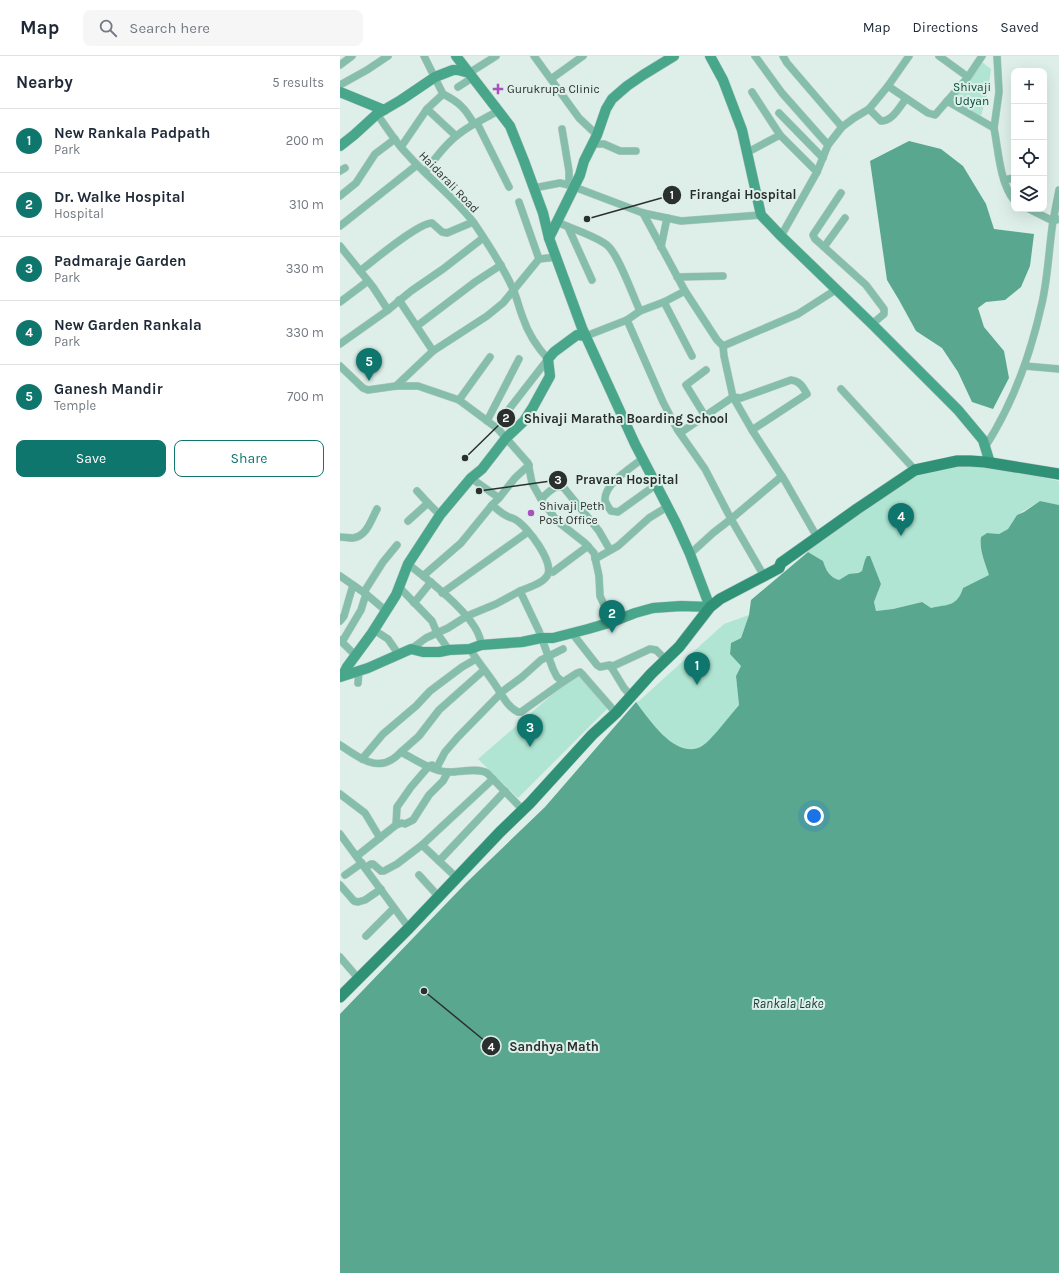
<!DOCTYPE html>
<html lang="en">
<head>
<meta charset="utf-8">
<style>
  body { margin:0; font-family:Karla,sans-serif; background:#f6f6f7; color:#1f2937 }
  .controls { position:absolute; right:12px; top:12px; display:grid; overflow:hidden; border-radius:8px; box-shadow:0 4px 16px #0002 }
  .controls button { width:36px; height:36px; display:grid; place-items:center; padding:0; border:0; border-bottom:1px solid #e0e1e3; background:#fff; color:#1f2937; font:20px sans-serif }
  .you { position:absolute; left:474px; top:760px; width:14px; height:14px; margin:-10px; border:3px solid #fff; border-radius:50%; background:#1a73e8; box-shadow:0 0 0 6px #1a73e833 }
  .badge { display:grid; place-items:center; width:26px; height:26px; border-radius:50%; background:#0f766e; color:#fff; font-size:13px; font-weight:700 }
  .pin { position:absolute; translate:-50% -33px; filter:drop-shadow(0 1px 2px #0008) }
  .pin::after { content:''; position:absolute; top:21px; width:14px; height:12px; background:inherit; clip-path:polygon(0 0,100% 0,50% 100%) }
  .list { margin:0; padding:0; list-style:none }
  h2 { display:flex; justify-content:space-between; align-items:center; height:52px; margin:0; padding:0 16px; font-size:17px }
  h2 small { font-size:13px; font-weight:400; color:#747a83 }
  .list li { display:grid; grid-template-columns:26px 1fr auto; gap:12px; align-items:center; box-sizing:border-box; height:64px; padding:0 16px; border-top:1px solid #e0e1e3 }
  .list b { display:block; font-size:15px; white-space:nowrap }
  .list p { margin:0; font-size:13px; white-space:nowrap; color:#747a83 }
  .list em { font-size:13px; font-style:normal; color:#747a83 }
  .actions { display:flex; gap:8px; padding:12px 16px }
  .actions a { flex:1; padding:9px 0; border:1px solid #0f766e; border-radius:8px; text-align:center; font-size:14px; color:#0f766e }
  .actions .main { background:#0f766e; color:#fff }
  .icon { flex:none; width:22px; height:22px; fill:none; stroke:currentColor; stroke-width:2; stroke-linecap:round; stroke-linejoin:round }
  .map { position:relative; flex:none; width:719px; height:1217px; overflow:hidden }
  header { display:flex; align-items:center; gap:24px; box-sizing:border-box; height:56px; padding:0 20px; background:#fff; border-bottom:1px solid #e0e1e3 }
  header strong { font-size:19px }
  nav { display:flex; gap:22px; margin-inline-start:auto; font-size:14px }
  .search { width:280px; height:36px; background:#f6f6f7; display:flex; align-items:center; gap:10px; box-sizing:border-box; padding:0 14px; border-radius:8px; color:#747a83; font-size:15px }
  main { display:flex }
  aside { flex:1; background:#fff }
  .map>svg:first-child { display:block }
</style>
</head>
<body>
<header>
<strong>Map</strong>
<div class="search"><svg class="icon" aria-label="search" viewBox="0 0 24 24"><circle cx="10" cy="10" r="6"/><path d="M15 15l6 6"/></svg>Search here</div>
<nav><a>Map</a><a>Directions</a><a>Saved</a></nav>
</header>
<main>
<aside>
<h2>Nearby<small>5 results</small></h2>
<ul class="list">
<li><span class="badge">1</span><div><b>New Rankala Padpath</b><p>Park</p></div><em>200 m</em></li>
<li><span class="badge">2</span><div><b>Dr. Walke Hospital</b><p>Hospital</p></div><em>310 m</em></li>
<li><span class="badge">3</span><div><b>Padmaraje Garden</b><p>Park</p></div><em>330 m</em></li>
<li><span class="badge">4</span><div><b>New Garden Rankala</b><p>Park</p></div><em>330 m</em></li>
<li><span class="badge">5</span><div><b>Ganesh Mandir</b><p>Temple</p></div><em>700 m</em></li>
</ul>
<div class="actions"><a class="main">Save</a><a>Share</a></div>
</aside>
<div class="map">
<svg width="719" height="1217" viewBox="0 0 719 1217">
  <rect width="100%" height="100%" fill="#deefe9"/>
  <g fill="#afe5d2">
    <path d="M639,4l12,9 -3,22 -7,25 -34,-15z"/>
    <path d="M617,405l38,6 64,14v24l-19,-4 -23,14 -9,14 -9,5 -12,-1 -6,4c-2,13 3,27 9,38l-27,13c-6,19 -14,16 -32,20l-10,-6 -28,7 -17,2 -2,-9 7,-18 -11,-27 -8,14 -18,6 -5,3c-10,-3 -13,-10 -16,-19l-15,-9 -4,-5 111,-77z"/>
    <path d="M409,559l-8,23 -10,5 -1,11 11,12 -5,10 3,29c-8,9 -27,36 -37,41 -26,15 -53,-27 -66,-44l3,-1 85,-77z"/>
    <path d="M237,617l32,34 -91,91 -40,-39z"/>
  </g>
  <g fill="#59a78e">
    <path d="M569,85l32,8 22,17 23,38 8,25 40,5 -4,32 -9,21 -16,13 -19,2 -8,6 6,19 20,24 5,27 -16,31 -21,-7 -14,-30 -16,-24 -26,-17 -17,-31 -12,-20 -17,-119z"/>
    <path d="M700,445l19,4v768h-719v-259l126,-131 79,-76 91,-105c13,17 40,59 66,44 9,-5 29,-32 37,-41l-3,-29 5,-10 -11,-12 1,-11 10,-5 8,-23 2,-15 57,-48 15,9c3,9 6,16 16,19l10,-6 9,-1 4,-2 3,-11 2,-4h3l11,28 -7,18 2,9 17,-2 29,-7 9,6c17,-4 26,-1 32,-20l26,-13c-4,-12 -10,-25 -8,-38l6,-4 12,1 9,-5 9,-14 7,-3z"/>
  </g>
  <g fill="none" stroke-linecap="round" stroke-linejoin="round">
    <g stroke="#bac9c4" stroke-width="8">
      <g id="street">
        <path d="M194,0l45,62 18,17"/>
        <path d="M415,0l27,37 46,52"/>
        <path d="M443,0l4,7 55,64"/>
        <path d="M599,0l29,21"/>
        <path d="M0,9l12,-9"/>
        <path d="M129,17l27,-17"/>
        <path d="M211,23l32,-23"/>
        <path d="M0,29l27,-15 21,-14"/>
        <path d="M548,30l40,27 7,2 33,-38 14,-21"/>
        <path d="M118,31l14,-9"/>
        <path d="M412,36l28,43"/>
        <path d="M103,38c16,8 22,14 31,30"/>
        <path d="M607,45l47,27 5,-36 -2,-36"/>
        <path d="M87,53l29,27"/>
        <path d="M529,53l12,12c12,0 18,-14 25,-22"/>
        <path d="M439,57l44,45"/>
        <path d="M37,58c10,14 19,29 31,41 21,24 47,43 66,68 14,21 29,43 39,66 4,9 6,19 10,29 5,15 14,29 25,41l-42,54 -8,16"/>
        <path d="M137,67l32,64"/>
        <path d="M654,72c4,20 6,56 20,72"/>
        <path d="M222,73l7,42v14"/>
        <path d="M252,88h12l16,7h16"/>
        <path d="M61,91l26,-38 16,-15 -19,-38"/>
        <path d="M408,96l32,-17 37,37"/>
        <path d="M0,115l5,-3"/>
        <path d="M85,116c11,-15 23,-31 38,-41 11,-8 23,-13 35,-20"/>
        <path d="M664,124l10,-2"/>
        <path d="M194,132l26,-5 9,2 74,28 38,8 80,-6"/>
        <path d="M719,134l-6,31 6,-2"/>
        <path d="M0,140l16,-13 19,-29 20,-15"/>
        <path d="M179,146l20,57"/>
        <path d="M303,157l42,78 32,49 6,6 1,10 9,41 19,33 33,51 32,56"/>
        <path d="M505,162l-21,29 42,38 18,24v5l-12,10"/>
        <path d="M217,166c13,6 42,15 51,24 11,10 25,50 32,65"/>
        <path d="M0,170l77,-61"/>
        <path d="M228,171l24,53"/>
        <path d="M441,180l36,-64 11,-27 14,-18 12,-9 15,-9 19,-23 21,-30"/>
        <path d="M0,190l33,41 15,23"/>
        <path d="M321,191l6,-29"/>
        <path d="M484,191l-9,-8 -2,-4 28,-42"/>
        <path d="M20,215c13,-10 58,-48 72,-48l10,9 5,1 26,-11"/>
        <path d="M337,221l46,-1"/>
        <path d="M59,244l34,51"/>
        <path d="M0,246l28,-21"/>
        <path d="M324,246l28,54"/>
        <path d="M287,264l36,82 14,27 28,40 26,50 -18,14 -23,21"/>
        <path d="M77,270l58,-44 26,-17"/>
        <path d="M246,280l41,-16 13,-9 24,-9 21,-11"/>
        <path d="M0,288l48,-34 23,-19 32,-22 40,-31"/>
        <path d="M383,290l75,-32 39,-25"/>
        <path d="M0,310l23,22 5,2 28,-4h22l41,14 39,29 30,34 4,20 9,16 16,22 28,22 9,10 5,23 1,20 12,26"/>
        <path d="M685,310l34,3"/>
        <path d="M56,330l37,-35 54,-35 16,-13 36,-44 18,-2"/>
        <path d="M501,333l74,81"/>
        <path d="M119,344l31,-43"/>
        <path d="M365,360l-19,-31 20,-15"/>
        <path d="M147,365l32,-62"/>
        <path d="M340,377l53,-36 8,1 50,-18c9,1 12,7 16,14l-55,36"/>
        <path d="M645,391c28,-43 46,-94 57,-144 6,-26 7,-56 11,-82l-24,-12"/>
        <path d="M302,403c-11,9 -38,25 -37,41 1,4 4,8 6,11l7,1 39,-28"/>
        <path d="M131,422l28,20 -7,7c5,4 10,9 15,11 3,2 7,2 9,4 11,6 40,44 31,56 -5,8 -18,11 -27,15l19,40 14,38 4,8 6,5 14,-9 3,-1 2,2 34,39"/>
        <path d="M77,435l11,12"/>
        <path d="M159,442l16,-20 14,-13"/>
        <path d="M201,443c6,-5 14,-16 23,-11l35,43 11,19"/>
        <path d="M68,465l20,-18 12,12"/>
        <path d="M0,481c4,0 9,1 13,1 14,-2 18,-18 24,-29"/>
        <path d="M255,503l23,-13 31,-28 18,-11"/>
        <path d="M68,508c20,16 73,55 73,81"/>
        <path d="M213,516l35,-26"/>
        <path d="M0,520l26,18 -5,16 -19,32"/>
        <path d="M83,520l38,-33 31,-38"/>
        <path d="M424,520l-33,-57 51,-43"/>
        <path d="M59,531l33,34 5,12 12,17"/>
        <path d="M24,536l19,-30 14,-17"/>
        <path d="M102,537l86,-61"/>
        <path d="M26,538l19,16"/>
        <path d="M74,547l17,-21"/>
        <path d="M0,565l4,-5 9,-31"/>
        <path d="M34,574l14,9 11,16"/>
        <path d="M232,577l25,32 3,2 10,-2 14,23 7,8"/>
        <path d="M0,584l15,15"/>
        <path d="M71,593l15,-11 22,-10 19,-12 29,-12 24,-13"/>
        <path d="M130,593c7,12 16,22 24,34 7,10 13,24 24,29h3l42,-30"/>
        <path d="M271,611l39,-18 6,1 10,10"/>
        <path d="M18,627l1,-12"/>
        <path d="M0,689c14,9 34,26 51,15 4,-2 7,-5 10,-8 13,7 31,19 46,20 11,1 30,-5 40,1l36,37"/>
        <path d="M61,696l18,-16 20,-26 45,-40"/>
        <path d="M22,703l21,-25 33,-28 14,-15 32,-24 14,-8"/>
        <path d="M96,713l9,-17 13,-15 45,-46 19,-14 19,-17 22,-11"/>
        <path d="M0,738l25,19 15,25"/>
        <path d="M56,769l6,-2 3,1 8,-4 16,-25 14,-14 5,-9"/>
        <path d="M0,778l69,94"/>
        <path d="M82,789l35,33"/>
        <path d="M17,800l39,-31 1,-18 14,-20 18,-21 3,-1"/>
        <path d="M99,805l66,-70"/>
        <path d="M25,812l6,-4h2l8,7h3l13,-7 25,-19 71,-66"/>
        <path d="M5,819l17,-12"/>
        <path d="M79,819l20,22"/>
        <path d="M0,829l14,16 4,1 7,-2 16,-11"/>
        <path d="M26,880l27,-27"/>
        <path d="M0,901l18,21"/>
      </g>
    </g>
    <g stroke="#bac9c4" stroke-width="11">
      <g id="secondary">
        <path d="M370,0l13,24 19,50 19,85 20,21 91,88 86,86 25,30 7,23"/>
        <path d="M0,36l44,18"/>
        <path d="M0,90l14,-11 23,-21 24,-14 34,-23 18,-7h5l11,3"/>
        <path d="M209,182l31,-63 4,-14 13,-26 9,-26 6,-10 15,-13 16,-11 31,-19"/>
        <path d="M3,619l4,-8 25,-34 24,-38 12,-31 32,-49 31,-37 11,-9 24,-31 18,-17 9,-14 17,-31 -2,-17 6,-7 23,-17 9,1"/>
        <path d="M0,621l28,-9 43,-19 12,3h16l10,-2 21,-1 11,-4 41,-3 19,-4h12l35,-9 24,-7 23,-9 18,-5 28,-2 29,1 -20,-53 -14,-31 -41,-79 -53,-116 -33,-90 -6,-25 -19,-52 -14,-35 -54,-70"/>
      </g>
    </g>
    <g stroke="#bac9c4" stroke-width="12">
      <path id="primary" d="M0,941l69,-69 91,-96 30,-29 62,-68 24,-22 35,-39 28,-27 31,-40 10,-8 59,-31 2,-5 76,-54 58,-39 42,-9h13l15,1 74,12"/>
    </g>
    <use href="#street" stroke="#85beaa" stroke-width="7"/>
    <use href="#secondary" stroke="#48a78a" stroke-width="10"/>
    <use href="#primary" stroke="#2f9176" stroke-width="11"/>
  </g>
  <g fill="#aa50bc" stroke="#deefe9" stroke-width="1.5">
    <path d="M156 27h4v4h4v4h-4v4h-4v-4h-4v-4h4z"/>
    <circle cx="191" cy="457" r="4"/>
  </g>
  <g text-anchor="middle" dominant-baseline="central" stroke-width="4" stroke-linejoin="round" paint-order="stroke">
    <g font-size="12" fill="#034a39" stroke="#deefe9">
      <text x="632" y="31">Shivaji<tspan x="632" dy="14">Udyan</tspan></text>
    </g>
    <g font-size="12" fill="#2a302e" stroke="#deefe9" text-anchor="start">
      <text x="167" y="33">Gurukrupa Clinic</text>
      <text x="199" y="450">Shivaji Peth<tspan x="199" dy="14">Post Office</tspan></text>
    </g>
    <g font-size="12" fill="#2a302e" stroke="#deefe9">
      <text transform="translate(109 126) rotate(46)">Haidarali Road</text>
    </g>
    <g font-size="13" font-style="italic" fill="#13382d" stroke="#deefe9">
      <text x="448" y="947">Rankala Lake</text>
    </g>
  </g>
  <path fill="none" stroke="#2a302e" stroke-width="1.5" d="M247 163L332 139M125 402L166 362M139 435L218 424M84 935L151 990"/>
  <g fill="#2a302e" stroke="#deefe9" stroke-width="1.5">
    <circle cx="247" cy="163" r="4"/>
    <circle cx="125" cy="402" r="4"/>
    <circle cx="139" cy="435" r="4"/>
    <circle cx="84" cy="935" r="4"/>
    <circle cx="332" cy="139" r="10"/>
    <circle cx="166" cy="362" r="10"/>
    <circle cx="218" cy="424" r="10"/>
    <circle cx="151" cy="990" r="10"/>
  </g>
  <g font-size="12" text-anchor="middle" font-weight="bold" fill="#fff">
    <text x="332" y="143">1</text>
    <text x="166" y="366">2</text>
    <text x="218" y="428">3</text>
    <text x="151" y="995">4</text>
  </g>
  <g font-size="13" text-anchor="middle" font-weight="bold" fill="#2a302e" stroke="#deefe9" stroke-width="4" stroke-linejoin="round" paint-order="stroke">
    <text x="403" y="143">Firangai Hospital</text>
    <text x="286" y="367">Shivaji Maratha Boarding School</text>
    <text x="287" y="428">Pravara Hospital</text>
    <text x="214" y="995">Sandhya Math</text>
  </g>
</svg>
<div class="controls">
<button>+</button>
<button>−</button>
<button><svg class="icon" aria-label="locate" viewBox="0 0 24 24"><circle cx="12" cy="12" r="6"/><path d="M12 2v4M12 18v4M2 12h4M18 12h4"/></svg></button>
<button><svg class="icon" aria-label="layers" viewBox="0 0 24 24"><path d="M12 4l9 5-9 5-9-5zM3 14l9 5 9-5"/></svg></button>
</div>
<div class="you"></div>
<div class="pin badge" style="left:357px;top:629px">1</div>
<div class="pin badge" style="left:272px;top:577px">2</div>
<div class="pin badge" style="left:190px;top:691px">3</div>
<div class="pin badge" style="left:561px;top:480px">4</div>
<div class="pin badge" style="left:29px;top:325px">5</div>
</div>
</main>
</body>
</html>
